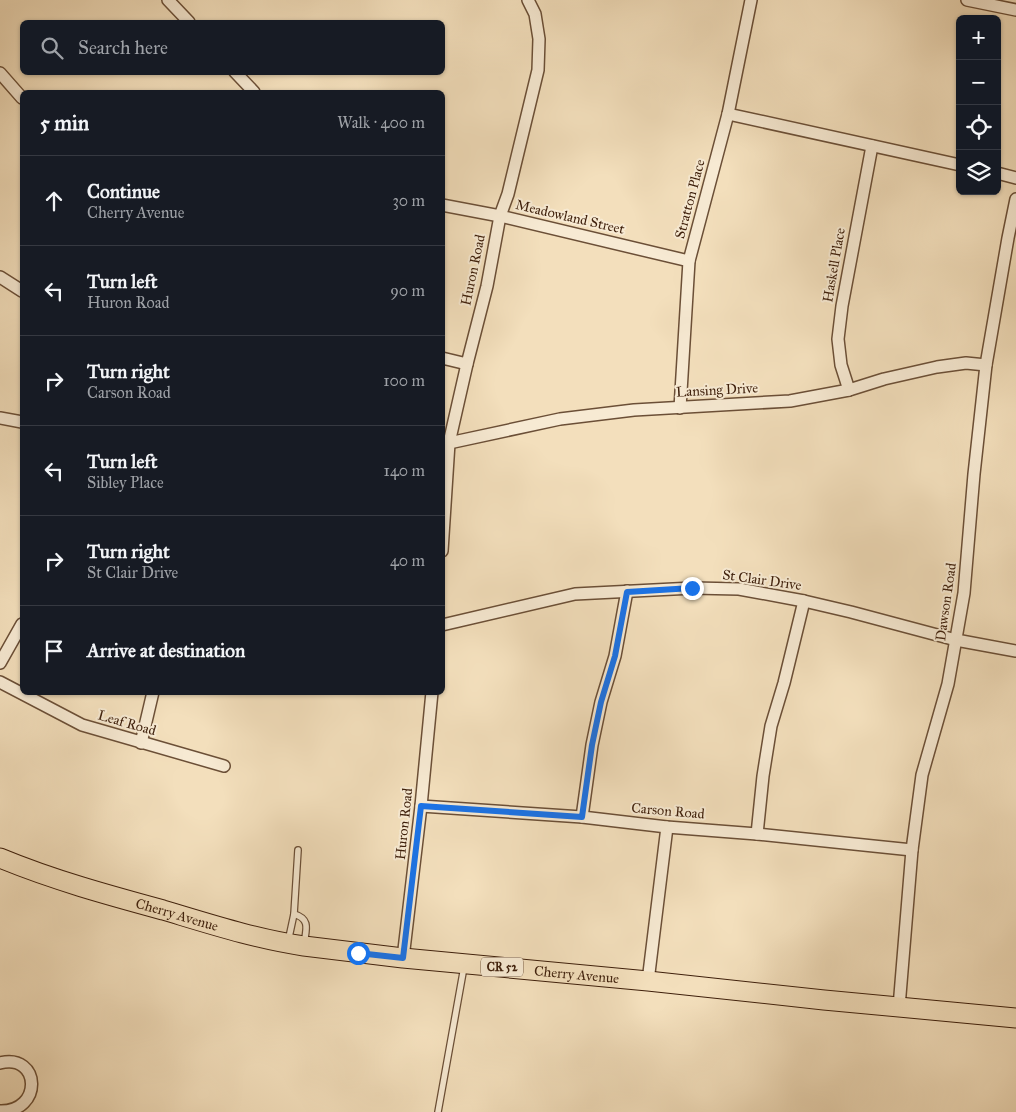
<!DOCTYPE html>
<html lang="en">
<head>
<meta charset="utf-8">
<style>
  body { margin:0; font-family:"IM FELL Great Primer",serif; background:#20242c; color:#f1f3f6 }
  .controls { position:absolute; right:15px; top:15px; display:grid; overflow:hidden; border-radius:8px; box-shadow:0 1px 4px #0004 }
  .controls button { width:45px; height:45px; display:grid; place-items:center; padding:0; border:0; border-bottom:1px solid #363941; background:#171b24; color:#f1f3f6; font:25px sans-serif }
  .stop { position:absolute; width:15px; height:15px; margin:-11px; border:4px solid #1a73e8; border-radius:50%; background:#fff }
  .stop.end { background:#1a73e8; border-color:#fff; box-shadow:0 1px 5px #0008 }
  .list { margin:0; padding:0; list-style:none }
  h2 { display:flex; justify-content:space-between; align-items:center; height:65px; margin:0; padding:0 20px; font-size:21px }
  h2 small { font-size:16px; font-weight:400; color:#9ea1a6 }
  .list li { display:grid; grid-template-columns:32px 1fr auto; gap:15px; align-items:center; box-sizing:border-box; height:90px; padding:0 20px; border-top:1px solid #363941 }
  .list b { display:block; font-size:19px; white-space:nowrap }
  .list p { margin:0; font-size:16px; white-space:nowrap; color:#9ea1a6 }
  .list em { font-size:16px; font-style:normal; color:#9ea1a6 }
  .icon { flex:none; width:28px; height:28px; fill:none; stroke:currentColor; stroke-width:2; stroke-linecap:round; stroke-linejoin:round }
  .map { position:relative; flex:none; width:1016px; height:1112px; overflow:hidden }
  .search { position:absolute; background:#171b24; box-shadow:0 1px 4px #0004; left:20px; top:20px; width:425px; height:55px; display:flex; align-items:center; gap:12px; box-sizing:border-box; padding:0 18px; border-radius:8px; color:#9ea1a6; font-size:19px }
  .panel { position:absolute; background:#171b24; box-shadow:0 1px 4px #0004; left:20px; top:90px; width:425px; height:605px; border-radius:8px }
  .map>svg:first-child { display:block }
</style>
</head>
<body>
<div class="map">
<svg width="1016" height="1112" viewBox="0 0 1016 1112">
  <rect width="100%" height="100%" fill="#f3dfbc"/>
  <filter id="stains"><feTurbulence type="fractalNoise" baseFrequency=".004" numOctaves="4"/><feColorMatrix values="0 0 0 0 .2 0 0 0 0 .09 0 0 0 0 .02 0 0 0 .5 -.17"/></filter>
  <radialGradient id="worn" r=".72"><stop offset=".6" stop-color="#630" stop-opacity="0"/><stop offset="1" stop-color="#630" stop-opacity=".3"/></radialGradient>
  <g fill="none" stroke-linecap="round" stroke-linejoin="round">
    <g stroke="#6b4f37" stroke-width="8">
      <g id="lane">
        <path d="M294,914c17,5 12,16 10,30"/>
        <path d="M288,942l6,-28 4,-64"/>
        <path d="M438,1112l26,-145"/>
      </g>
    </g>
    <g stroke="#6b4f37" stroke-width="14">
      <g id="street">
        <path d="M168,0l21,22"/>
        <path d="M967,0l49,10"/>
        <path d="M235,72l19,20"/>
        <path d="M0,73l22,25"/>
        <path d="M728,114l232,51"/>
        <path d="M997,173l19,5"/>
        <path d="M442,205l58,11 189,45"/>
        <path d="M0,277l22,14"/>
        <path d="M442,358l25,6"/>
        <path d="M849,390l-8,-25 -3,-26 4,-33 30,-160"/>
        <path d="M680,408l9,-147 39,-147 23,-114"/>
        <path d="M0,418l22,4"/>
        <path d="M449,443l111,-24 74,-9 156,-9 59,-11 35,-11 53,-12 29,-4 20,2"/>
        <path d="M442,551l7,-108 18,-79 20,-78 13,-70 8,-22 30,-124 1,-31 -4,-25 -7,-14"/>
        <path d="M442,625l133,-31 118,-6 46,1 65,12 47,11 105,28 60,11"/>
        <path d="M0,663l22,-39"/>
        <path d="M0,682l82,43 142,41"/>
        <path d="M141,743l12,-51"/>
        <path d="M421,806l161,11 85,10 90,7 155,16"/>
        <path d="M582,817l10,-72 9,-43 14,-46 12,-65"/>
        <path d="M757,834l6,-58 8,-50 13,-43 20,-82"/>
        <path d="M403,958l18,-152 11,-114"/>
        <path d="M648,981l19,-154"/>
        <path d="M899,1007l13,-157 10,-75 26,-91 16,-91 10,-119 12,-109 22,-127 8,-39"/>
        <path d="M0,1063c41,-10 43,49 0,48"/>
      </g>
    </g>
    <g stroke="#3e1f0b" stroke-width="21">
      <g id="primary">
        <path id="s1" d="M0,858c53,22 108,37 163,52 47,14 93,29 141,36l99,12 245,23 176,19 192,18"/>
      </g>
    </g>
    <use href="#lane" stroke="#f7ead3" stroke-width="5.5"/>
    <use href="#street" stroke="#f7ead3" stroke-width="11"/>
    <use href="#primary" stroke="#f3dfbc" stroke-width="19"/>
  </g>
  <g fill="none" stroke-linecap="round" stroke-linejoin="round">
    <path stroke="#1a73e8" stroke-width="6" d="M358,953l45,5 18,-152 161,11 10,-72 9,-43 14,-46 12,-64 65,-4"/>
  </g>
  <g text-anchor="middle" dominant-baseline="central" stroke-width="4" stroke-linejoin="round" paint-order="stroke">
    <rect fill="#f7ead3" stroke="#765c47" stroke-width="1" x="481" y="957.5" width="42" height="19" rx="4"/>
    <g font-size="12" font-weight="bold" fill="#3e1f0b">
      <text x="502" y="967">CR 52</text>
    </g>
    <g font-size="14" fill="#3e1f0b" stroke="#f7ead3">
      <text transform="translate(690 199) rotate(-75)">Stratton Place</text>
      <text transform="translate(570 217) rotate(13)">Meadowland Street</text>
      <text transform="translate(834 265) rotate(-80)">Haskell Place</text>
      <text transform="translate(473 270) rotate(-78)">Huron Road</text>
      <text transform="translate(717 390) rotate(-3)">Lansing Drive</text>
      <text transform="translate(762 580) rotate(8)">St Clair Drive</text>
      <text transform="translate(946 602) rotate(-82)">Dawson Road</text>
      <text transform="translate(127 723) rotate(16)">Leaf Road</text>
      <text transform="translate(668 811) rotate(5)">Carson Road</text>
      <text transform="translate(404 824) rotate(-84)">Huron Road</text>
      <text stroke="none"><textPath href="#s1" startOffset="186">Cherry Avenue</textPath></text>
      <text stroke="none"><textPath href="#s1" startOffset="591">Cherry Avenue</textPath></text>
    </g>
  </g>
  <rect width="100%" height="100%" filter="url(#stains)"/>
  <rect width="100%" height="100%" fill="url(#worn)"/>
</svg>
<div class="controls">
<button>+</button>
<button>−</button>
<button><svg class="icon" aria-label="locate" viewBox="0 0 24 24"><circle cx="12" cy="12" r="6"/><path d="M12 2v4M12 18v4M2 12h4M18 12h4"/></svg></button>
<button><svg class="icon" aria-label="layers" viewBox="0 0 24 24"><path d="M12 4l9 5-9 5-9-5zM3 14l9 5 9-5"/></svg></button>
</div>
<div class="stop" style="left:358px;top:953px"></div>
<div class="stop end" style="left:692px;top:588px"></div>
<div class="search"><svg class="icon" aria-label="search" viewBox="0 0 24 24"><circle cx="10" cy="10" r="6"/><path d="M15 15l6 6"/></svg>Search here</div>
<section class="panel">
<h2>5 min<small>Walk · 400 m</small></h2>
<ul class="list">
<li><svg class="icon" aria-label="ahead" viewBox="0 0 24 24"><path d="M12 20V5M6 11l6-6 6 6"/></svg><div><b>Continue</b><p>Cherry Avenue</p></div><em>30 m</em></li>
<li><svg class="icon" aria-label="left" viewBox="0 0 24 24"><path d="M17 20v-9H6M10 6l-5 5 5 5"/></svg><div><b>Turn left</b><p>Huron Road</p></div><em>90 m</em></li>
<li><svg class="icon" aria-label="right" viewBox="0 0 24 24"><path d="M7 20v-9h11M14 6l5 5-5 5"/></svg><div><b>Turn right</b><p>Carson Road</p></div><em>100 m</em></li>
<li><svg class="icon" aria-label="left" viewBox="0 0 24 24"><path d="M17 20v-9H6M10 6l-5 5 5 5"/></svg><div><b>Turn left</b><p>Sibley Place</p></div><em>140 m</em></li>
<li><svg class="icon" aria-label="right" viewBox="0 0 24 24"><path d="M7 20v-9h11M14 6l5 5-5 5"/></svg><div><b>Turn right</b><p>St Clair Drive</p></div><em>40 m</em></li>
<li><svg class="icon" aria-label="arrive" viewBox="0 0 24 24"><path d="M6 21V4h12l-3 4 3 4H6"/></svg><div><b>Arrive at destination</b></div></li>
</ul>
</section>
</div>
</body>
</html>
